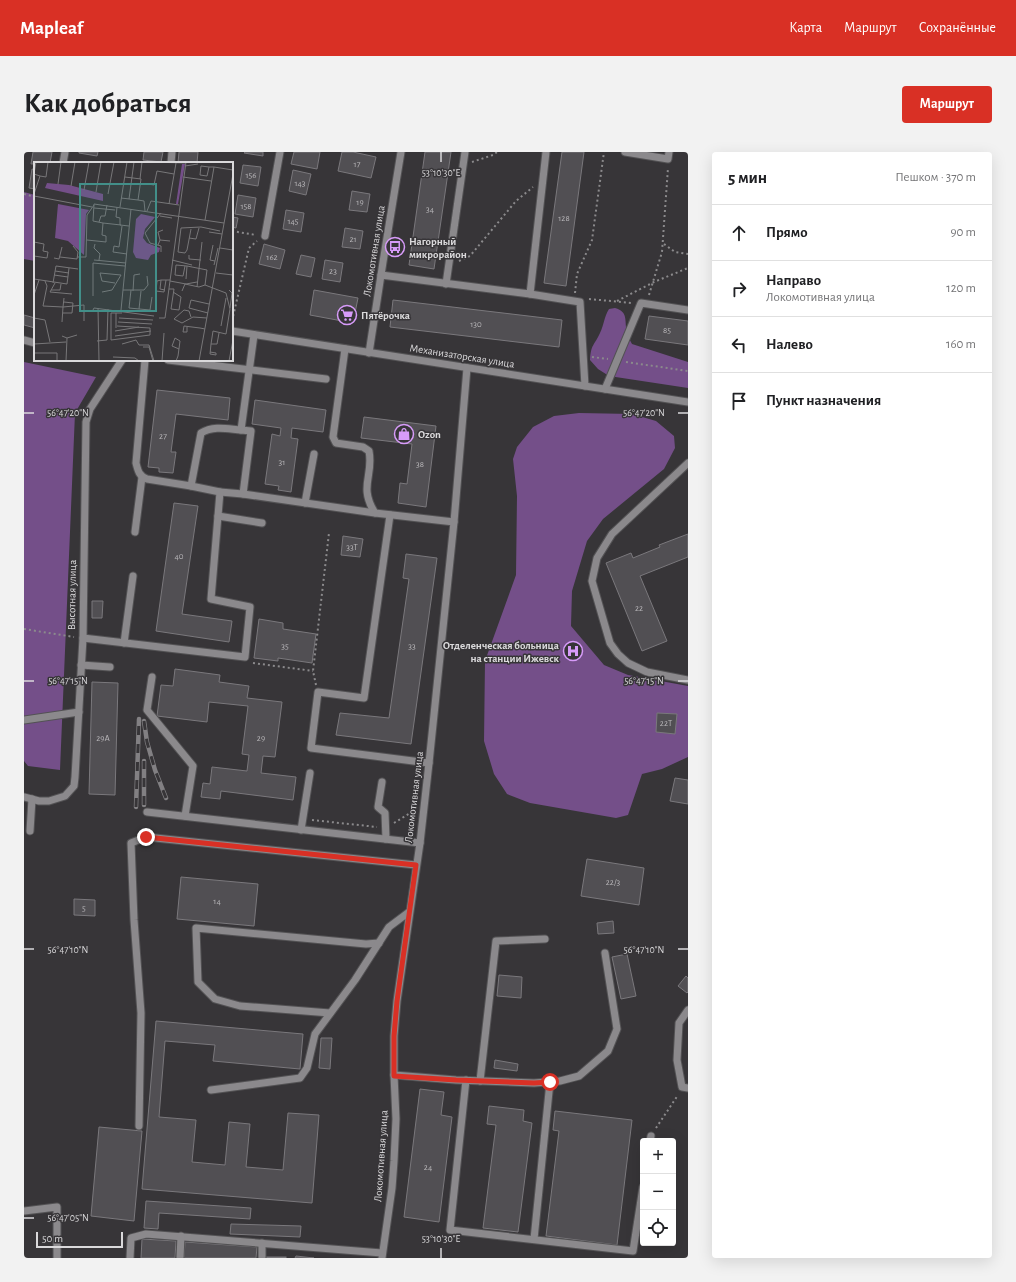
<!DOCTYPE html>
<html lang="ru">
<head>
<meta charset="utf-8">
<style>
  body { margin:0; font-family:"Alegreya Sans",sans-serif; background:#f2f2f2; color:#202124 }
  .controls { position:absolute; right:12px; bottom:12px; display:grid; overflow:hidden; border-radius:4px; box-shadow:0 4px 16px #0002 }
  .controls button { width:36px; height:36px; display:grid; place-items:center; padding:0; border:0; border-bottom:1px solid #e0e0e0; background:#fff; color:#202124; font:20px sans-serif }
  .scale { position:absolute; left:12px; bottom:10px; width:87px; box-sizing:border-box; padding-left:4px; border:2px solid #dad9db; border-top:0; font-size:11px; line-height:14px; white-space:nowrap; color:#dad9db; -webkit-text-stroke:3px #373538; paint-order:stroke }
  .stop { position:absolute; width:12px; height:12px; margin:-9px; border:3px solid #d93025; border-radius:50%; background:#fff }
  .stop.end { background:#d93025; border-color:#fff; box-shadow:0 1px 4px #0008 }
  .list { margin:0; padding:0; list-style:none }
  h2 { display:flex; justify-content:space-between; align-items:center; height:52px; margin:0; padding:0 16px; font-size:17px }
  h2 small { font-size:13px; font-weight:400; color:#757577 }
  .list li { display:grid; grid-template-columns:26px 1fr auto; gap:12px; align-items:center; box-sizing:border-box; height:56px; padding:0 16px; border-top:1px solid #e0e0e0 }
  .list b { display:block; font-size:15px; white-space:nowrap }
  .list p { margin:0; font-size:13px; white-space:nowrap; color:#757577 }
  .list em { font-size:13px; font-style:normal; color:#757577 }
  .icon { flex:none; width:22px; height:22px; fill:none; stroke:currentColor; stroke-width:2; stroke-linecap:round; stroke-linejoin:round }
  .map { position:relative; flex:none; width:664px; height:1106px; overflow:hidden; border-radius:4px }
  header { display:flex; align-items:center; gap:24px; box-sizing:border-box; height:56px; padding:0 20px; background:#d93025; color:#fff }
  header strong { font-size:19px }
  nav { display:flex; gap:22px; margin-inline-start:auto; font-size:14px }
  .intro { display:flex; align-items:center; justify-content:space-between; box-sizing:border-box; height:96px; padding:0 24px }
  h1 { margin:0; font-size:28px }
  .button { padding:10px 18px; border-radius:4px; background:#d93025; color:#fff; font-size:14px; font-weight:700 }
  main { display:flex; gap:24px; padding:0 24px }
  aside { flex:1; background:#fff; border-radius:4px; box-shadow:0 4px 16px #0002 }
  .map>svg:first-child { display:block }
</style>
</head>
<body>
<header>
<strong>Mapleaf</strong>
<nav><a>Карта</a><a>Маршрут</a><a>Сохранённые</a></nav>
</header>
<div class="intro"><h1>Как добраться</h1><a class="button">Маршрут</a></div>
<main>
<div class="map">
<svg width="664" height="1106" viewBox="0 0 664 1106">
  <rect width="100%" height="100%" fill="#373538"/>
  <g fill="#744f89">
    <path d="M0,40l11,3v66l-11,-2z"/>
    <path d="M591,156c14,4 9,13 12,24 0,4 3,8 5,12l56,18v26l-79,-12 -11,-7 -8,-9c1,-16 4,-14 10,-27 4,-8 4,-16 9,-24z"/>
    <path d="M0,210l72,15 -21,36 -15,357 -32,-4 -4,-5z"/>
    <path d="M555,261l53,1 24,7 18,15 1,12 -11,21 -61,50 -16,22 -15,50 -1,35 33,39 24,10 60,11v71l-26,12 -20,5 -14,41 -12,3 -86,-15 -23,-9 -13,-20 -10,-33 1,-80 31,-86 1,-79 -4,-37 4,-12 16,-20 21,-11z"/>
  </g>
  <g fill="#514f53" stroke="#7a787c">
    <path d="M9,0h19l-2,11 -19,1z"/>
    <path d="M55,0h19l-1,4 -18,-3z"/>
    <path d="M120,0h19l-2,10 -18,-2z"/>
    <path d="M155,0h19l-1,11h-19z"/>
    <path d="M221,0h18v4l-19,-3z"/>
    <path d="M270,0h26l-3,17 -26,-5z"/>
    <path d="M318,0h11l23,5 -5,21 -33,-7z"/>
    <path d="M401,0h26l-17,117 -25,-4z"/>
    <path d="M538,0h22l-18,134 -22,-3z"/>
    <path d="M219,13l18,2 -3,19 -18,-3z"/>
    <path d="M8,17l3,1v19l-6,-1z"/>
    <path d="M269,18l18,4 -5,21 -17,-4z"/>
    <path d="M328,39l18,3 -3,18 -18,-2z"/>
    <path d="M214,43l18,3 -3,19 -18,-3z"/>
    <path d="M262,58l18,3 -3,19 -18,-3z"/>
    <path d="M208,65l6,1 -2,10 -4,-1z"/>
    <path d="M321,76l18,3 -3,18 -18,-2z"/>
    <path d="M240,92l21,6 -5,19 -21,-5z"/>
    <path d="M277,103l14,3 -4,19 -15,-3z"/>
    <path d="M301,108l18,3 -3,19 -18,-3z"/>
    <path d="M290,138l44,8 -5,25 -43,-8z"/>
    <path d="M369,148l169,20 -3,27 -169,-20z"/>
    <path d="M0,163l11,3v10l-11,-3z"/>
    <path d="M625,164l39,5v24l-43,-6z"/>
    <path d="M133,238l73,8 -2,22 -52,-6 -5,38h5l-3,21 -14,-1v-4l-11,-1z"/>
    <path d="M231,248l71,10 -3,22 -31,-4 -1,10 7,1 -7,53 -13,-2 1,-4 -14,-2 7,-50 8,2 1,-8 -29,-4z"/>
    <path d="M340,265l72,9 -10,81 -28,-4 2,-20 7,1 5,-40 -51,-6z"/>
    <path d="M150,351l24,3 -16,108 50,7 -3,21 -73,-11z"/>
    <path d="M664,382v23l-48,19 27,65 -25,10 -36,-88 25,-10 2,5 27,-11 -1,-2z"/>
    <path d="M319,384l20,3 -3,18 -19,-2z"/>
    <path d="M382,402l31,4 -26,186 -75,-9 4,-22 49,5 20,-139 -6,-1z"/>
    <path d="M68,449h11l-1,17h-10z"/>
    <path d="M235,467l24,4v6l33,5 -4,29 -34,-5v3l-24,-3z"/>
    <path d="M151,517l45,6 -1,7 30,4 -2,12 35,4 -7,55 -12,-1 -2,17 35,4 -3,23 -72,-9 -1,8 -19,-2 2,-14 7,1 2,-17 35,4 2,-16 -7,-1 6,-48 -39,-4 -2,20 -50,-6 4,-31 12,1z"/>
    <path d="M68,530l26,1 -3,112 -26,-1z"/>
    <path d="M633,561l20,1 -2,20 -19,-2z"/>
    <path d="M651,626l13,2v24l-18,-3z"/>
    <path d="M563,707l57,9 -5,37 -58,-9z"/>
    <path d="M157,725l77,7 -4,42 -77,-7z"/>
    <path d="M50,747l21,1v16l-21,-1z"/>
    <path d="M589,769l1,12 -16,1 -1,-11z"/>
    <path d="M603,802l9,42 -15,3 -9,-42z"/>
    <path d="M475,823l23,2 -1,21 -24,-2z"/>
    <path d="M662,824l2,2v14l-1,1 -9,-7z"/>
    <path d="M132,869l147,13 -3,35 -87,-8 2,-16 -50,-4 -6,76 37,3 -4,42 33,3 4,-43 21,2 -4,43 37,3 5,-57 31,2 -7,88 -170,-14z"/>
    <path d="M297,886h11l-2,31 -11,-1z"/>
    <path d="M471,908l23,4 -1,7 -23,-3z"/>
    <path d="M396,937l24,3 -3,23 11,2 -13,105 -35,-5z"/>
    <path d="M465,954l35,4 -1,11 9,2 -14,109 -35,-4 13,-103 -9,-1z"/>
    <path d="M531,959l77,9 -15,125 -71,-9 13,-105 -6,-1z"/>
    <path d="M75,975l43,4 -8,90 -43,-5z"/>
    <path d="M122,1049l105,7 -1,11 -91,-6 -1,16 -14,-1z"/>
    <path d="M207,1072l70,2 -1,11 -70,-3z"/>
    <path d="M118,1087l34,2 -1,17h-34z"/>
    <path d="M161,1090l72,5 -1,11h-72z"/>
    <path d="M272,1104l18,2h-19z"/>
    <rect x="241" y="1105" width="21" height="1"/>
  </g>
  <g fill="none" stroke-linecap="round" stroke-linejoin="round">
    <g stroke="#535254" stroke-width="9">
      <g id="minor">
        <path d="M601,0l43,7 1,-7"/>
        <path d="M39,11l2,-11"/>
        <path d="M147,11l1,-11"/>
        <path d="M241,84l15,-84"/>
        <path d="M357,123l149,19 16,-142"/>
        <path d="M422,132l19,-132"/>
        <path d="M506,142l50,8 5,84"/>
        <path d="M208,179l456,71"/>
        <path d="M0,188l11,3"/>
        <path d="M321,197l-12,88 3,6 27,4 6,4c5,25 -11,35 6,62l79,9"/>
        <path d="M345,201l14,-91 18,-110"/>
        <path d="M144,208l158,19"/>
        <path d="M581,237l36,-86 47,7"/>
        <path d="M217,278l10,1 -8,63"/>
        <path d="M664,311l-76,71 -15,24 -5,23 18,62 8,11 10,9 19,9 41,8"/>
        <path d="M167,334l10,-53c13,-8 27,-4 40,-3l13,-95"/>
        <path d="M196,340l23,2 132,19"/>
        <path d="M281,351l9,-49"/>
        <path d="M366,363l-26,183 -46,-6 -7,56 118,15"/>
        <path d="M194,364l44,7"/>
        <path d="M111,380l7,-55"/>
        <path d="M59,486l162,19 5,-50 -39,-8 9,-107 -29,-6 -44,-7c-8,-3 -9,-8 -11,-16l9,-103"/>
        <path d="M100,491l9,-67"/>
        <path d="M57,513l29,2"/>
        <path d="M128,525l-5,33 46,56 -8,50"/>
        <path d="M0,568l55,-8"/>
        <path d="M358,630l-4,25 7,6 1,26"/>
        <path d="M0,645l15,4h10l16,-5 9,-10 1,-9 8,-139 3,-216 4,-13 32,-49"/>
        <path d="M123,660l273,31"/>
        <path d="M277,678l9,-57"/>
        <path d="M6,679l2,-32"/>
        <path d="M664,858l-9,13 -2,37 5,27 6,1"/>
        <path d="M306,861l-90,-7 -25,-7 -17,-17 -2,-54 170,16 13,-1"/>
        <path d="M370,923l62,5 78,3 26,-2 19,-5 29,-25 9,-22 -12,-76"/>
        <path d="M442,928l-16,150 183,21 10,-64"/>
        <path d="M456,929l16,-140 49,-2"/>
        <path d="M187,938l89,-12 7,-10 8,-34 40,-54 34,-53 20,-15"/>
        <path d="M115,974l2,-113 -7,-93 -3,-77 15,-6 270,28"/>
        <path d="M626,989l1,-5"/>
        <path d="M0,1059l33,-4v51"/>
        <path d="M510,1087l16,-157"/>
        <path d="M106,1106l1,-20 15,-4 236,19"/>
        <path d="M156,1106l1,-22"/>
        <path d="M238,1106v-15"/>
        <path d="M358,1106l10,-70 2,-27 2,-42 -2,-44v-39l3,-35 23,-158 9,-80 25,-241 13,-154"/>
      </g>
    </g>
    <g stroke="#8b8a8c" stroke-width="2" stroke-dasharray="2 3" stroke-linecap="butt">
      <path d="M448,10l21,-7 4,-3"/>
      <path d="M0,42l11,3"/>
      <path d="M208,79l24,4"/>
      <path d="M640,92l11,8 13,2"/>
      <path d="M435,109l11,-5 46,-55 17,-14"/>
      <path d="M551,141l2,-19 15,-34 12,-88"/>
      <path d="M625,143l13,-43 6,-84"/>
      <path d="M565,147l43,4"/>
      <path d="M593,149l37,-19 34,-14"/>
      <path d="M208,169l17,-73 8,-7"/>
      <path d="M568,205l16,2"/>
      <path d="M602,210l62,9"/>
      <path d="M0,477l50,8"/>
      <path d="M229,511l60,8"/>
      <path d="M292,533l-3,-14 16,-138"/>
      <path d="M288,668l65,7"/>
      <path d="M370,671l21,-13"/>
      <path d="M632,976l22,-33"/>
    </g>
    <use href="#minor" stroke="#8b898c" stroke-width="7"/>
    <g stroke="#828083" stroke-width="4.5">
      <g id="rail">
        <path d="M120,569l3,21 8,28 11,28"/>
        <path d="M120,653v-44"/>
        <path d="M112,655l3,-88"/>
      </g>
    </g>
    <use href="#rail" stroke="#373538" stroke-width="3" stroke-dasharray="9" stroke-linecap="butt"/>
  </g>
  <g fill="none" stroke-linecap="round" stroke-linejoin="round">
    <path stroke="#d93025" stroke-width="5" d="M122,685l270,28 -19,136 -3,35v40l62,4 78,3 16,-1"/>
  </g>
  <path fill="none" stroke="#dad9db" stroke-width="1.5" d="M417,0v10M0,261h10M654,261h10M0,529h10M654,529h10M0,797h10M654,797h10M0,1066h10M417,1096v10"/>
  <defs>
    <g id="bus-ring" transform="scale(1)"><circle r="9.5" fill="#373538" stroke="#d79bf9" stroke-width="1.5"/><path d="M-5-6H5V4H4V6H2V4H-2V6H-4V4H-5ZM-3.5-4V0h7V-4ZM-3.5 1.2v1.5H-2V1.2ZM2 1.2v1.5H3.5V1.2Z" fill="#d79bf9"/></g>
    <g id="supermarket-ring" transform="scale(1)"><circle r="9.5" fill="#373538" stroke="#d79bf9" stroke-width="1.5"/><path d="M-6-5.5h2.5l.6 2H6L4.5 2H-2.5L-4.4-4H-6ZM-1.5 3.2a1.3 1.3 0 1 0 .1 0ZM3 3.2a1.3 1.3 0 1 0 .1 0Z" fill="#d79bf9"/></g>
    <g id="shop-ring" transform="scale(1)"><circle r="9.5" fill="#373538" stroke="#d79bf9" stroke-width="1.5"/><path d="M-5-2.5h2.3a2.7 3.5 0 0 1 5.4 0H5L5.5 6h-11ZM-1.5-2.5h3a1.5 2.3 0 0 0-3 0Z" fill="#d79bf9"/></g>
    <g id="hospital-ring" transform="scale(1)"><circle r="9.5" fill="#373538" stroke="#d79bf9" stroke-width="1.5"/><path d="M-5-5h3v3.5h4V-5h3V5h-3V1.5h-4V5h-3Z" fill="#d79bf9"/></g>
  </defs>
  <g fill-rule="evenodd">
    <use href="#bus-ring" x="371" y="95"/>
    <use href="#supermarket-ring" x="323" y="163"/>
    <use href="#shop-ring" x="380" y="282"/>
    <use href="#hospital-ring" x="549" y="499"/>
  </g>
  <g text-anchor="middle" dominant-baseline="central" stroke-width="3" stroke-linejoin="round" paint-order="stroke">
    <g font-size="9" fill="#b8b6b9">
      <text x="333" y="12">17</text>
      <text x="227" y="23">156</text>
      <text x="276" y="31">143</text>
      <text x="336" y="50">19</text>
      <text x="222" y="54">158</text>
      <text x="406" y="57">34</text>
      <text x="540" y="66">128</text>
      <text x="269" y="69">145</text>
      <text x="329" y="87">21</text>
      <text x="248" y="105">162</text>
      <text x="309" y="119">23</text>
      <text x="452" y="172">130</text>
      <text x="643" y="178">85</text>
      <text x="139" y="284">27</text>
      <text x="258" y="310">31</text>
      <text x="396" y="312">38</text>
      <text x="328" y="395">33Т</text>
      <text x="155" y="404">40</text>
      <text x="615" y="456">22</text>
      <text x="261" y="494">35</text>
      <text x="388" y="494">33</text>
      <text x="642" y="571">22Т</text>
      <text x="79" y="586">29А</text>
      <text x="237" y="586">29</text>
      <text x="589" y="730">22/3</text>
      <text x="193" y="749">14</text>
      <text x="60" y="756">5</text>
      <text x="404" y="1015">24</text>
    </g>
    <g font-size="11" font-weight="bold" fill="#dad9db" stroke="#373538" text-anchor="start">
      <text x="385" y="89">Нагорный<tspan x="385" dy="13">микрорайон</tspan></text>
      <text x="337" y="163">Пятёрочка</text>
      <text x="394" y="282">Ozon</text>
      <text x="535" y="493" text-anchor="end">Отделенческая больница<tspan x="535" dy="13">на станции Ижевск</tspan></text>
    </g>
    <g font-size="11" fill="#dad9db" stroke="#373538">
      <text transform="translate(350 99) rotate(-81)">Локомотивная улица</text>
      <text transform="translate(438 204) rotate(9)">Механизаторская улица</text>
      <text transform="translate(48 443) rotate(-89)">Высотная улица</text>
      <text transform="translate(390 645) rotate(-83)">Локомотивная улица</text>
      <text transform="translate(357 1004) rotate(-86)">Локомотивная улица</text>
    </g>
  </g>
  <g transform="translate(10 10)">
    <rect width="199" height="199" fill="#373538"/>
    <path d="M148,2h3l-7,40h-2zM13,21l22,2 34,9v7l-58,-13zM24,42l31,6 -3,4 -2,41 -16,-14 -13,-3zM107,52l14,3 -10,12 -2,9 4,5 13,5 -1,4 -8,3 -3,5 -12,-2 -3,-6 3,-33z" fill="#744f89"/>
    <path fill="none" stroke="#787779" stroke-width="1" d="M115,0l37,1M151,4l13,-2M175,5l-2,9 -7,-1 1,-9 8,1h5l19,3M0,12l6,2 -6,18M0,12l2,-12M6,14l6,1 2,-15M149,15l28,4M106,17l2,-17M24,22l3,-22M114,22l6,1 3,-14 17,3M37,24l4,-24M50,28l5,-28M62,30l5,-30M74,32l6,-32M0,34l58,11M87,36l17,2 3,-21 -16,-2M95,37l5,-37M104,38l6,1 1,10M60,42l130,19M135,42l7,-41M83,45l-1,10 4,1v7l9,1M86,45l7,-45M60,46l21,2M113,49l4,-10 28,4M126,54l12,2M171,58l9,-53M65,60l2,-6h4l2,-11M69,61l18,2M88,64l-3,21 -5,-1 -1,6 14,2M157,67l-4,21 -2,3 -7,-1 3,-24 20,-1 19,4M175,70l13,2M155,76l7,1 3,-11M53,78l19,2v-6l-4,-1 1,-12 -10,-2 1,-17M126,78l-2,-8 5,-2M0,80l10,2 -1,7 5,1 -1,6 -13,-2M61,82l-1,4 6,6 -1,6M124,83l2,-5 10,1M179,83l-3,15 5,1 -1,4M186,86l13,2M127,90v-6l-11,-3 -5,-10 16,-20M155,93v4l12,1M26,95l17,2 1,-7 -5,-6M43,95h9l1,-42 7,-10M20,96l5,1 3,-12M60,98l32,3M138,98l20,5M181,99l3,-13M151,104l-2,10 -8,-1 1,-10 11,1 20,4 -2,15 21,8 4,16 -4,25 -13,-3 -2,13h6l2,-11M21,109l14,2M182,111l17,2M20,113l14,2M0,117l33,5 2,-16M152,117l1,-13M127,118l-1,9 5,1M132,118l-2,12 -8,-1 1,-10 4,-1h9M11,119l2,5 -4,20 20,1 1,-9M136,119l16,3 11,-2M19,121l3,-17 22,3M21,121l-5,9 22,2M81,121l-13,-2 -2,-8 21,2M163,125l5,-45M135,127h5l-3,20 8,1 2,-13 -8,-5M17,128h9l1,-6M89,128h21l4,-5 -1,-9M97,128l-2,18 21,2 2,-13M195,128l3,3 -2,15M99,129l1,-16 6,-1M148,129l3,-7 14,3 6,-2M68,130l10,-2 9,-15M0,133l5,-15M59,134v-33l32,3M64,146l1,53M105,147l2,-18M87,148l10,-101M58,150l2,-4 60,8M29,151h9l1,-10 -9,-1M174,151l-19,-5 2,-8 18,4M157,155l-2,-6 -5,-1 -10,9 8,4 11,-6 14,1M0,156l11,2 5,22M85,156l34,2M125,156h6l21,-156M28,160l1,-15 21,-2v16M84,160l34,2M83,164l33,2v7l-39,5v-27h11M187,164l5,-28M153,165v5h-4l1,-6 16,2 5,1M82,166v-15M81,169l24,-4M28,174l5,2 10,-3M81,174l36,-5M63,179l10,-1 1,-31M0,182l32,-2M88,182l14,-4 3,5h10l5,16M109,185h6l4,14M176,190l6,1v2l-6,-1 1,-10M0,191h23v8M79,195l22,1 4,3M32,199l1,-23M128,199l2,-28M142,199l2,-5 2,-15 -5,-3 -3,8 7,3M165,199l34,-187M195,199l4,-21"/>
    <path fill="#428f89" fill-opacity="0.15" stroke="#428f89" stroke-width="2" d="M46,22h76v127h-76z"/>
    <rect width="199" height="199" fill="none" stroke="#dad9db" stroke-width="2"/>
  </g>
  <g font-size="10" text-anchor="middle" fill="#dad9db" stroke="#373538" stroke-width="3" stroke-linejoin="round" paint-order="stroke">
    <text x="417" y="24">53°10'30"E</text>
    <text x="44" y="264">56°47'20"N</text>
    <text x="620" y="264">56°47'20"N</text>
    <text x="44" y="532">56°47'15"N</text>
    <text x="620" y="532">56°47'15"N</text>
    <text x="44" y="801">56°47'10"N</text>
    <text x="620" y="801">56°47'10"N</text>
    <text x="44" y="1069">56°47'05"N</text>
    <text x="417" y="1090">53°10'30"E</text>
  </g>
</svg>
<div class="controls">
<button>+</button>
<button>−</button>
<button><svg class="icon" aria-label="locate" viewBox="0 0 24 24"><circle cx="12" cy="12" r="6"/><path d="M12 2v4M12 18v4M2 12h4M18 12h4"/></svg></button>
</div>
<div class="scale">50 m</div>
<div class="stop" style="left:526px;top:930px"></div>
<div class="stop end" style="left:122px;top:685px"></div>
</div>
<aside>
<h2>5 мин<small>Пешком · 370 m</small></h2>
<ul class="list">
<li><svg class="icon" aria-label="ahead" viewBox="0 0 24 24"><path d="M12 20V5M6 11l6-6 6 6"/></svg><div><b>Прямо</b></div><em>90 m</em></li>
<li><svg class="icon" aria-label="right" viewBox="0 0 24 24"><path d="M7 20v-9h11M14 6l5 5-5 5"/></svg><div><b>Направо</b><p>Локомотивная улица</p></div><em>120 m</em></li>
<li><svg class="icon" aria-label="left" viewBox="0 0 24 24"><path d="M17 20v-9H6M10 6l-5 5 5 5"/></svg><div><b>Налево</b></div><em>160 m</em></li>
<li><svg class="icon" aria-label="arrive" viewBox="0 0 24 24"><path d="M6 21V4h12l-3 4 3 4H6"/></svg><div><b>Пункт назначения</b></div></li>
</ul>
</aside>
</main>
</body>
</html>
